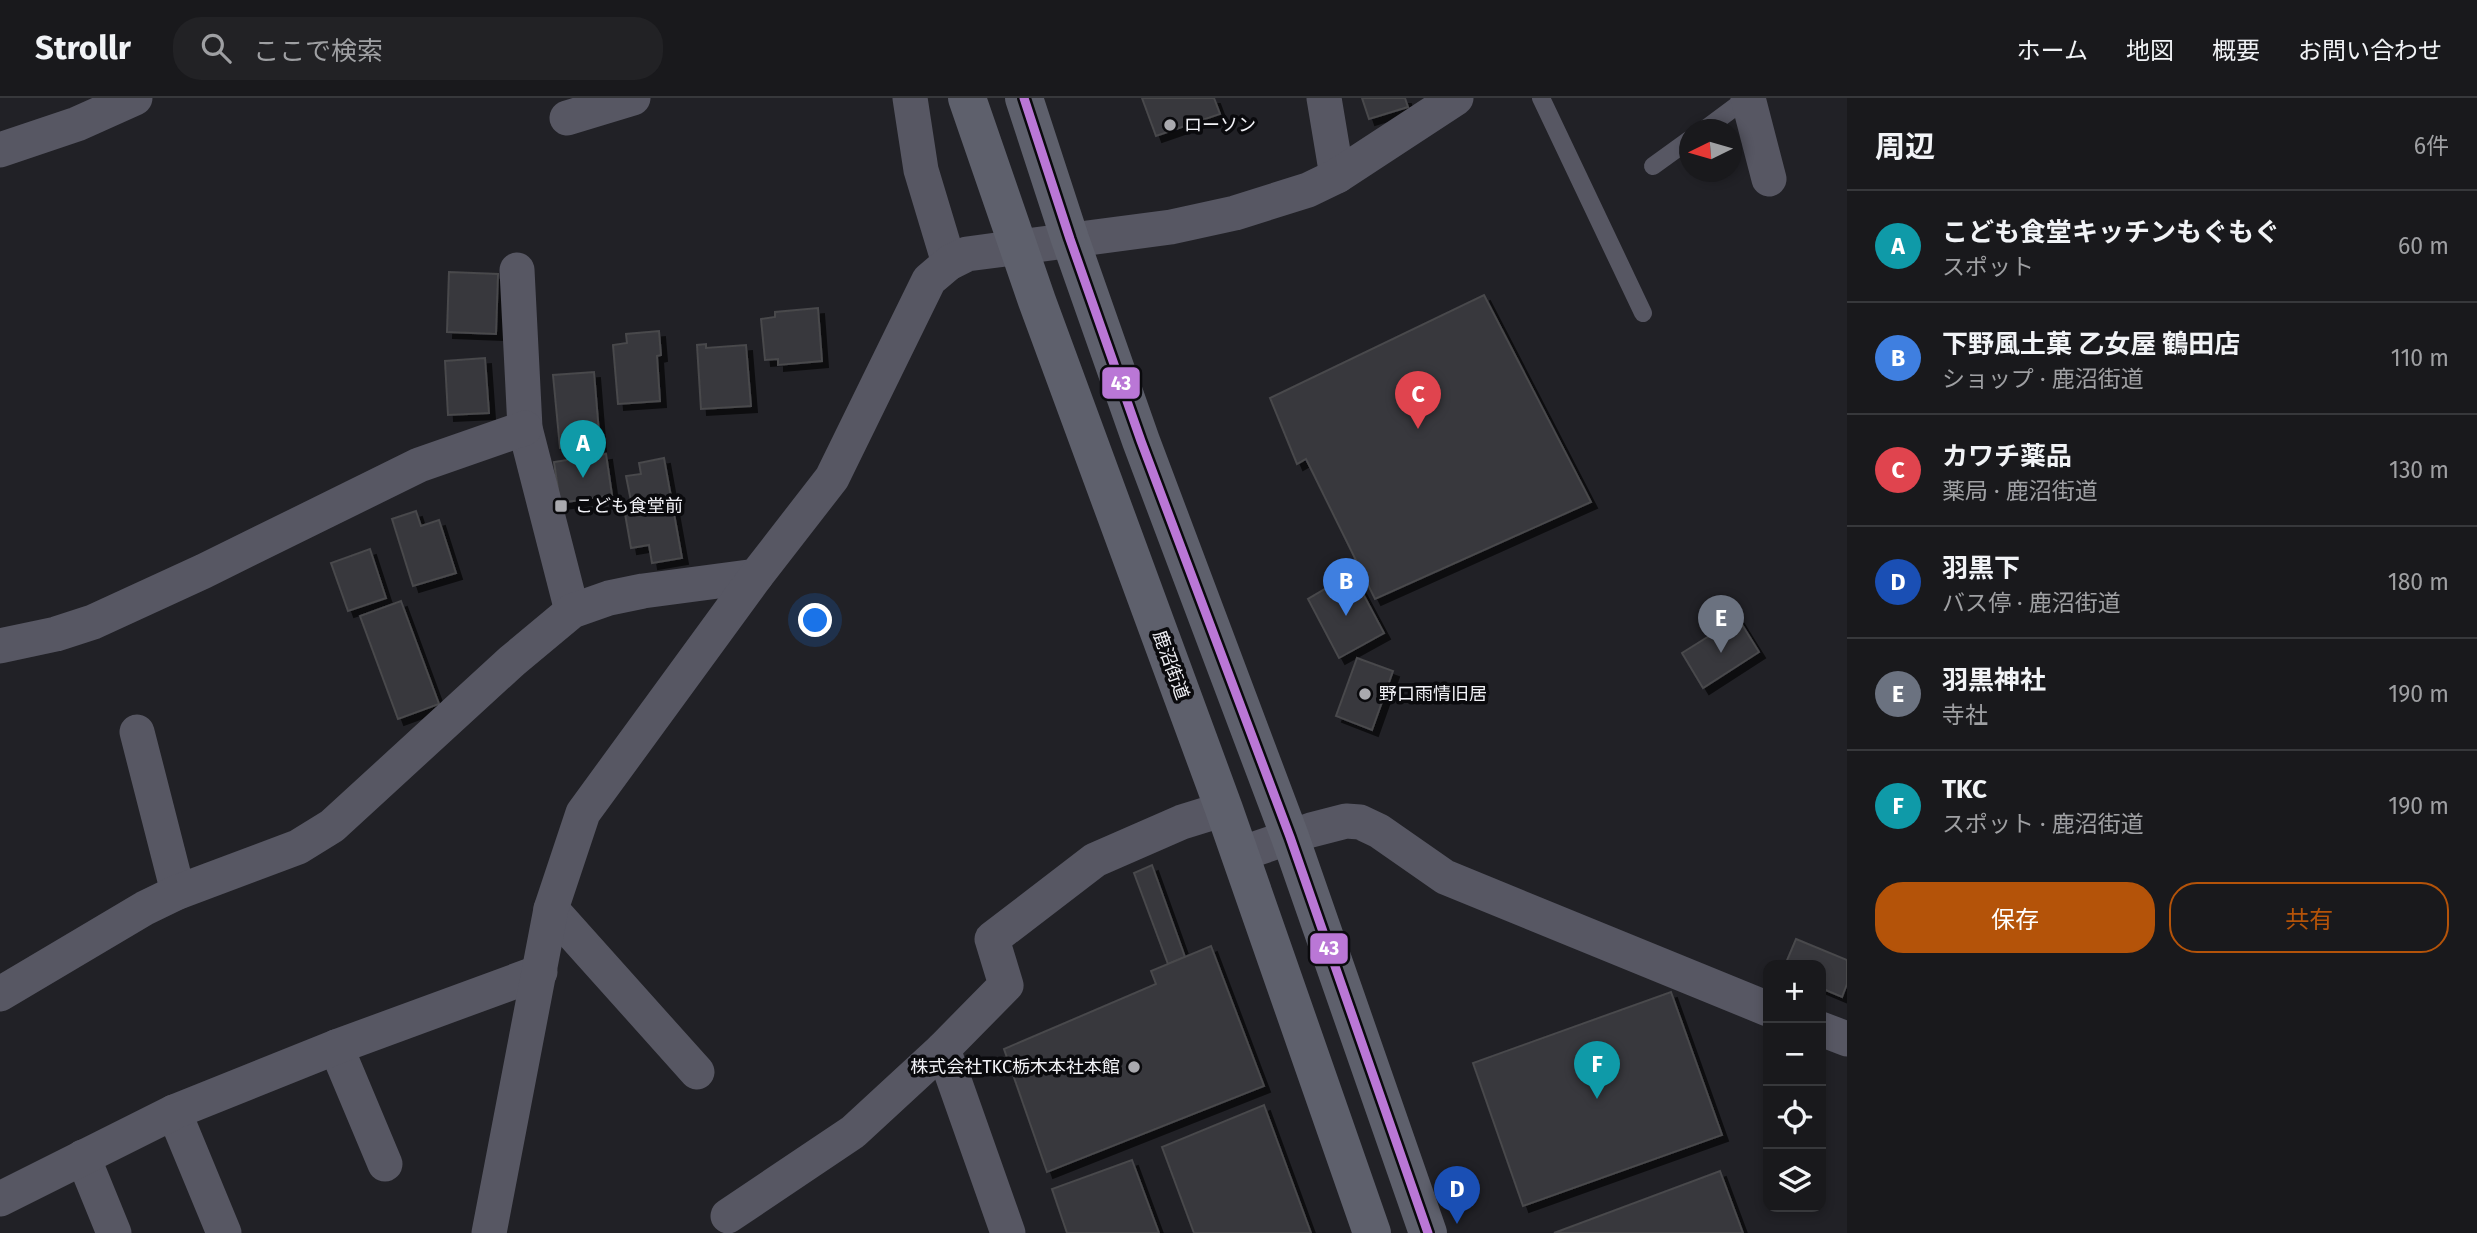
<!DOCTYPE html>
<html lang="ja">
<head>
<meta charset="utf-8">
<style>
  body { margin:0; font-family:"Fira Sans","Noto Sans JP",sans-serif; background:#222225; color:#f1f3f6 }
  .controls { position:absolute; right:21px; bottom:21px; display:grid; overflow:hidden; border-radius:14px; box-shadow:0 4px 10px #0003 }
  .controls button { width:63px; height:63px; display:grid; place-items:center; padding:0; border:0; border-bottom:2px solid #37383b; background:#19191c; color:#f1f3f6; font:35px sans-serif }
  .compass { position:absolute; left:1679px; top:21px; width:63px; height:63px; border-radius:50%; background:#19191c; box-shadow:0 4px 10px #0003; rotate:265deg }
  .you { position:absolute; left:816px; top:523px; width:24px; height:24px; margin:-18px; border:5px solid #fff; border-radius:50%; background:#1a73e8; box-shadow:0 0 0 10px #1a73e833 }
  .badge { display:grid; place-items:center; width:46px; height:46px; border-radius:50%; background:#b45309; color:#fff; font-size:23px; font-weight:700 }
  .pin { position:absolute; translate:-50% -58px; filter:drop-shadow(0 2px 4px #0008) }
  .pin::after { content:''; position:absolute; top:37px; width:24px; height:21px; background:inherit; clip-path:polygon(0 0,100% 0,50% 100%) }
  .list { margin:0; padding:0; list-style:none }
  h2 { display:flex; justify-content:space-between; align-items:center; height:91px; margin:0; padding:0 28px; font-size:30px }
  h2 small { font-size:23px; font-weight:400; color:#9fa0a3 }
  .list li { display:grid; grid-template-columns:46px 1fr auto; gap:21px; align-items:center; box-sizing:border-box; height:112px; padding:0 28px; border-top:2px solid #37383b }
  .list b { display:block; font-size:26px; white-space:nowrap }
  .list p { margin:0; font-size:23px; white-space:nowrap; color:#9fa0a3 }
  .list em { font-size:23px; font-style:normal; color:#9fa0a3 }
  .actions { display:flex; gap:14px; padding:21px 28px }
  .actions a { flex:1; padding:16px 0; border:2px solid #b45309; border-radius:28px; text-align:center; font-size:24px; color:#b45309 }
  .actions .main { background:#b45309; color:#fff }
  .icon { flex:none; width:38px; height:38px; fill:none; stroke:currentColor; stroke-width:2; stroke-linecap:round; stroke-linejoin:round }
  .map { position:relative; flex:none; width:1847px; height:1135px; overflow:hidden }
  header { display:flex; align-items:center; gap:42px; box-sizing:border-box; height:98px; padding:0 35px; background:#19191c; border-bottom:2px solid #37383b }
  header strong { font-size:33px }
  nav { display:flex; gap:38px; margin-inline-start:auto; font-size:24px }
  .search { width:490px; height:63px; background:#222225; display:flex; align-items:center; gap:18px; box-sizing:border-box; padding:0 24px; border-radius:28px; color:#9fa0a3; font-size:26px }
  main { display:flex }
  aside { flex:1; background:#19191c }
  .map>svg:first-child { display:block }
</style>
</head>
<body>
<header>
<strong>Strollr</strong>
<div class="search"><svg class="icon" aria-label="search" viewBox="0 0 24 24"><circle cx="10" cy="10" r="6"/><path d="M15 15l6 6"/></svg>ここで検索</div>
<nav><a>ホーム</a><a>地図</a><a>概要</a><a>お問い合わせ</a></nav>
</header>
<main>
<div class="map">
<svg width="1847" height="1135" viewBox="0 0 1847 1135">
  <defs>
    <filter id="shadow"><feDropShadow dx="6" dy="6" stdDeviation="0" flood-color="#0009"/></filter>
  </defs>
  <rect width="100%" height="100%" fill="#212126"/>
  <g fill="#38383c" stroke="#48484c" stroke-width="2" filter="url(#shadow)">
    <path d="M1142,0h72l6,16 -64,22z"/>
    <path d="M1362,0h43l3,9 -39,12z"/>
    <path d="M449,174l49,2 -2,60 -49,-2z"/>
    <path d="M1484,197l107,207 -216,97 -69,-140 -9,5 -27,-66z"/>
    <path d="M818,210l4,53 -44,4v-6l-13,1 -4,-41 14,-2v-5z"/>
    <path d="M659,233l2,24 -4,1 3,45 -42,3 -5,-59 14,-2 -1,-9z"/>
    <path d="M706,246v4l40,-3 5,61 -50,3 -4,-64z"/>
    <path d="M485,260l4,55 -41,2 -3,-54z"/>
    <path d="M594,274l6,73 -40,3 -7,-73z"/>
    <path d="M606,356l6,41 -52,8 -6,-41z"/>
    <path d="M664,360l18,100 -30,5 -3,-18 -18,3 -7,-40 8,-2 -6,-30 15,-2 -2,-11z"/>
    <path d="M416,413l5,15 18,-6 17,53 -43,13 -21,-67z"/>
    <path d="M370,451l16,49 -38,13 -17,-48z"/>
    <path d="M1352,475l32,60 -45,25 -31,-59z"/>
    <path d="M401,503l38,103 -41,15 -38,-103z"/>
    <path d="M1738,520l21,34 -56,36 -21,-35z"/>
    <path d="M1357,560l36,13 -21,59 -36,-14z"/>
    <path d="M1152,767l33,92 -17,7 -34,-91z"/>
    <path d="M1796,841l51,21v24l-5,13 -21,-9v-23h-36z"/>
    <path d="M1211,848l53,140 -217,86 -43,-123 152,-65 -5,-13z"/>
    <path d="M1671,894l51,143 -199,71 -50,-143z"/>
    <path d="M1264,1007l47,128h-117l-32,-86z"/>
    <path d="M1132,1062l27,73h-92l-15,-44z"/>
    <path d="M1720,1073l23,62h-189z"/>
  </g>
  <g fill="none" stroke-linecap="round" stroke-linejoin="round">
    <g stroke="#575763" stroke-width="18">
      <path d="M1541,0l102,215"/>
      <path d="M1704,32l43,-32"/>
      <path d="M1653,68l36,-26"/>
    </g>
    <g stroke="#575763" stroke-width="35">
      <path d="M910,0l11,72 28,93"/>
      <path d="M1324,0l13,78"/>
      <path d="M1748,0l21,81"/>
      <path d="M567,20l66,-20"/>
      <path d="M0,52l77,-26 58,-26"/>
      <path d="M517,172l8,158 47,183"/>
      <path d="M0,548l56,-12 37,-12 111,-51 215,-106 106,-37"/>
      <path d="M137,634l41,160"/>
      <path d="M1240,756l71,-24 35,-9 14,1 19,9 66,46 323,132"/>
      <path d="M551,811l146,163"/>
      <path d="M0,896l145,-86 33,-16 120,-45 34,-21 180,-165 60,-50 37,-13 34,-7 113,-15"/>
      <path d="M1821,931l26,10"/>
      <path d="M336,949l49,117"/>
      <path d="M174,1014l50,121"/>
      <path d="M83,1059l31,76"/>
      <path d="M0,1101l174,-87 162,-65 204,-75"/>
      <path d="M728,1118l125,-84 90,-83"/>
      <path d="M489,1135l62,-324 32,-96 173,-237 76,-98 97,-198 20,-17 18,-9 204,-27 64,-14 73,-23 29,-14 119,-78"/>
      <path d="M1008,1135l-65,-184 63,-64 -14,-46 103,-79 87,-38 42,-13"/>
    </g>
    <g stroke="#5e606c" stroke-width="38">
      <path d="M967,0l70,203 187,508 148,424"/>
      <path d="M1024,0l46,141 71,202 149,396 138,396"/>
    </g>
    <g stroke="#0a0a0d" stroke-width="14">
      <path id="bus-1" d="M1024,0l46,141 71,202 149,396 138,396"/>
    </g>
    <use href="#bus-1" stroke="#ba77d6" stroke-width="9"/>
  </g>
  <g fill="#a9a9ae" stroke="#0a0a0d" stroke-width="2.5">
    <circle cx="1170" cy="27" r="7"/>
    <rect x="554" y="401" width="14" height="14" rx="3.5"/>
    <circle cx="1365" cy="596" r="7"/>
    <circle cx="1134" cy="969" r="7"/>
  </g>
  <g text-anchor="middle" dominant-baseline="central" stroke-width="7" stroke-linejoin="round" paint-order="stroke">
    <g font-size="18" fill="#f2f2f7" stroke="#0a0a0d" text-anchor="start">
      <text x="1184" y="27">ローソン</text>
      <text x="575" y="408">こども食堂前</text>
      <text x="1379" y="596">野口雨情旧居</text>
      <text x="1120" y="969" text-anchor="end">株式会社TKC栃木本社本館</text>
    </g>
    <g font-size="18" fill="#f2f2f7" stroke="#0a0a0d">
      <text transform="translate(1171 567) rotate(70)">鹿沼街道</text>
    </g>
  </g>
  <g stroke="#0a0a0d" stroke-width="2.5">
    <rect x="1101" y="268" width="40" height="34" rx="7" fill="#ba77d6"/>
    <rect x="1309" y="834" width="40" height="33" rx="7" fill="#ba77d6"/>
  </g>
  <g font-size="19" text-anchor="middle" font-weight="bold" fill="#fff">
    <text x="1121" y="292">43</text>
    <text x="1329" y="857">43</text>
  </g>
</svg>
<div class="controls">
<button>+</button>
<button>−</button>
<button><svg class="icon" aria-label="locate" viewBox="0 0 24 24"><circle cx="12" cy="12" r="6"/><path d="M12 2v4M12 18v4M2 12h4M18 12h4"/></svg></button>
<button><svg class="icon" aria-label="layers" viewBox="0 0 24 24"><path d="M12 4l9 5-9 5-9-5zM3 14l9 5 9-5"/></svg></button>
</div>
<svg class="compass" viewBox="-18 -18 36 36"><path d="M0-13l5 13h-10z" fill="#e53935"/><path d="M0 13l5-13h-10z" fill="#9fa0a3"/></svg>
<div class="you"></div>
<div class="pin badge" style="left:583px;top:380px;background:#0f9aa8">A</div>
<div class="pin badge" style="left:1346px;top:518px;background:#3f7fe0">B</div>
<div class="pin badge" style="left:1418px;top:331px;background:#e0444e">C</div>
<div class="pin badge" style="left:1457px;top:1126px;background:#1a4fb4">D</div>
<div class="pin badge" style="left:1721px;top:555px;background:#6b7280">E</div>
<div class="pin badge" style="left:1597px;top:1001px;background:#0f9aa8">F</div>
</div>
<aside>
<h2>周辺<small>6件</small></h2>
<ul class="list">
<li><span class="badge" style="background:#0f9aa8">A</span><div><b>こども食堂キッチンもぐもぐ</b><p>スポット</p></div><em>60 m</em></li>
<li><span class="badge" style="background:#3f7fe0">B</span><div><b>下野風土菓 乙女屋 鶴田店</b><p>ショップ · 鹿沼街道</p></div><em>110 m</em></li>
<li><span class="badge" style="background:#e0444e">C</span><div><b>カワチ薬品</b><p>薬局 · 鹿沼街道</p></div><em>130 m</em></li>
<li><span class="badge" style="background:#1a4fb4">D</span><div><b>羽黒下</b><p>バス停 · 鹿沼街道</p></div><em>180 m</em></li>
<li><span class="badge" style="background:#6b7280">E</span><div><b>羽黒神社</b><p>寺社</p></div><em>190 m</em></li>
<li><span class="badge" style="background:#0f9aa8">F</span><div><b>TKC</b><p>スポット · 鹿沼街道</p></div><em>190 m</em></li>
</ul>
<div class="actions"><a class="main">保存</a><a>共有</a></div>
</aside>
</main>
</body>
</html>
